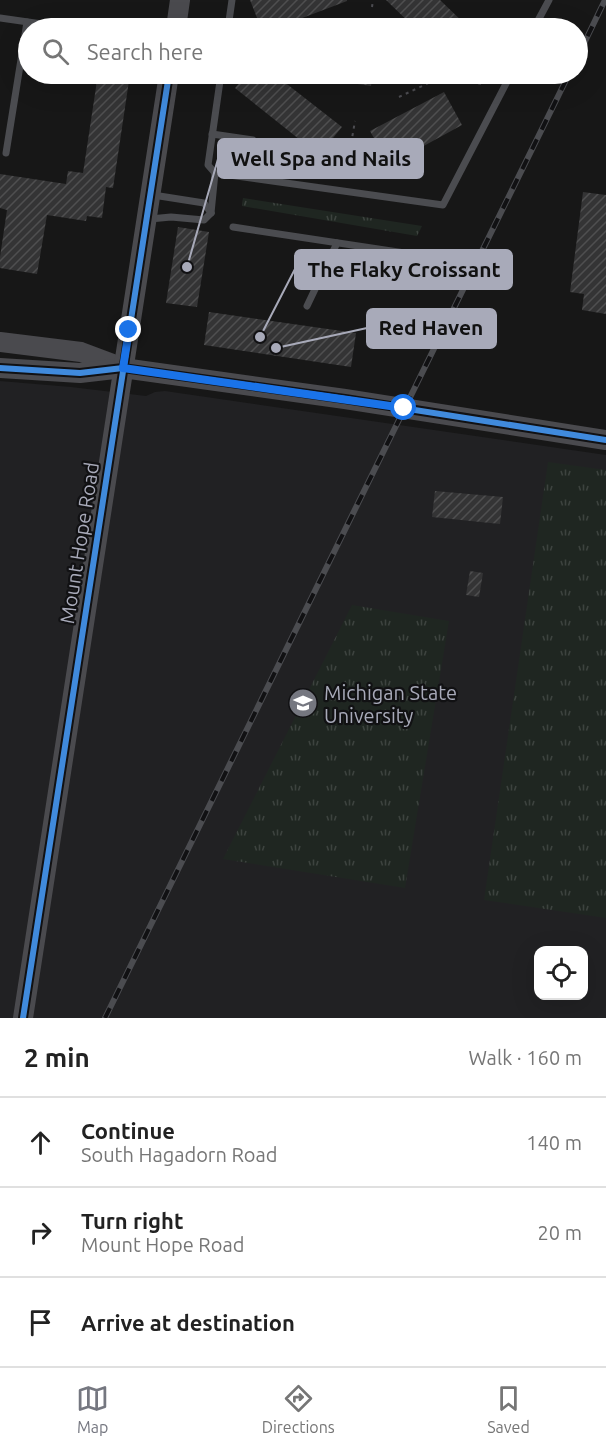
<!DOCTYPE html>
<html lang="en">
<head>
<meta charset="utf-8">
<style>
  body { margin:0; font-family:Ubuntu,sans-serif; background:#f2f2f2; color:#222 }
  .controls { position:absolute; right:18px; bottom:18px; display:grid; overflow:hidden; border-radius:12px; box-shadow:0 6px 24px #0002 }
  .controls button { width:54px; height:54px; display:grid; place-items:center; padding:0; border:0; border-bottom:2px solid #e0e0e0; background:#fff; color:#222; font:30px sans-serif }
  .stop { position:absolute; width:18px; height:18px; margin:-14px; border:4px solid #1a73e8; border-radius:50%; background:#fff }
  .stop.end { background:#1a73e8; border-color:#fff; box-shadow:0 2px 6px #0008 }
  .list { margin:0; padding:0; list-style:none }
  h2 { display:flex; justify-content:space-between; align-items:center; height:78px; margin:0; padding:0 24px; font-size:26px }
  h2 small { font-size:20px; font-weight:400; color:#767676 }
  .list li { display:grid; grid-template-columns:39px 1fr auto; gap:18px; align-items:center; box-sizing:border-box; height:90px; padding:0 24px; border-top:2px solid #e0e0e0 }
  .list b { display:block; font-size:22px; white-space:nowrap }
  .list p { margin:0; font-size:20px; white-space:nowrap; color:#767676 }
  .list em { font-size:20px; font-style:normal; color:#767676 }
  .icon { flex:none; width:33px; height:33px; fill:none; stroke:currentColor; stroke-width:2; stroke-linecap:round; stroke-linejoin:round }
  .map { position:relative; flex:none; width:606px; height:1018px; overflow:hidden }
  .search { position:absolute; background:#fff; box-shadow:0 6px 24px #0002; left:18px; right:18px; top:18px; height:66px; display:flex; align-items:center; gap:15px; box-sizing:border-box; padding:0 21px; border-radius:33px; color:#767676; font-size:22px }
  .sheet { height:348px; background:#fff }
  nav { display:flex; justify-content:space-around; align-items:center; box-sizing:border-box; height:84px; border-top:2px solid #e0e0e0; background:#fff; font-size:16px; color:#767676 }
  nav a { display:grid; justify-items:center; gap:3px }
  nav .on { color:#757780 }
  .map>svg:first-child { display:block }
</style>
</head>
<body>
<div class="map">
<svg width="606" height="1018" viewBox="0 0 606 1018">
  <defs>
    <pattern id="grass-tufts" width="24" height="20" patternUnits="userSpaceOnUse" patternTransform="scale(1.5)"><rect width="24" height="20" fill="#1f2621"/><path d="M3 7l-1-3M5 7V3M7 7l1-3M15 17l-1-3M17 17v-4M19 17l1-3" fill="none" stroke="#3d433f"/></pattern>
    <pattern id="building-hatch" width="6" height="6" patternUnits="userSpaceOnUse" patternTransform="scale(1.5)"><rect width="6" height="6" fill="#343435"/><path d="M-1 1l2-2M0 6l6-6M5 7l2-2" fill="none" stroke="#4f4f50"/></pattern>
  </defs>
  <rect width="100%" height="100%" fill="#171717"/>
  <path fill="#212123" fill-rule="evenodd" d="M0,381l71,6 75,9 9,-4 10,-1 441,64v563h-606zM538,950h46v46h-46z"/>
  <g fill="url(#grass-tufts)">
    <path d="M243,198l179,28 -5,10 -175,-30z"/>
    <path d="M548,462l58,8v448l-122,-18z"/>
    <path d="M352,605l97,16 -44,267 -182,-29z"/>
  </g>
  <g fill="url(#building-hatch)">
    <path d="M250,0h97v1l-71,27h-15z"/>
    <path d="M386,0h54l29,28h-54z"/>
    <path d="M98,74h32l-17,114 -7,-1 -4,31 -15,-2 -1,5 -39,-6 -10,59 -37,-6v-11l7,-47 -7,-2v-34l66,10 2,-13 15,2z"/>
    <path d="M247,74h27l68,53 -23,28 -84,-67z"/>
    <path d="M330,74h43l-2,12 -41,-6z"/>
    <path d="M444,92l18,33 -73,40 -19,-34z"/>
    <path d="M583,192l23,3v119l-24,-4 2,-16 -14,-2z"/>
    <path d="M178,227l31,5 -12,75 -31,-4z"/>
    <path d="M209,312l147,21 -5,34 -147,-22z"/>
    <path d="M435,491l68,6 -3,27 -68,-7z"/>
    <path d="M470,571l13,2 -4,24 -13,-2z"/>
  </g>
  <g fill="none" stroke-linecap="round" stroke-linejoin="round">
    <g stroke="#4d4d52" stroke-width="2" stroke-dasharray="3 4.5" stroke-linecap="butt">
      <path d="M372,7l1,-7"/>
      <path d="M241,20v7l1,1"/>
      <path d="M386,23l5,5"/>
      <path d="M441,77l42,7"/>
      <path d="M399,97l42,-20 -3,-3"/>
      <path d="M346,173l9,-52"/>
    </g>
    <g stroke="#4b4c50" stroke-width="7">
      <path d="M0,18l70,10"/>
      <path d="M228,28l4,-28"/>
      <path d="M534,28l15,-28"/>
      <path d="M212,134l41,6"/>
      <path d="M6,153l21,-131"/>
      <path d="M215,173l-7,-8 13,-91"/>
      <path d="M153,195l51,8 7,10"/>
      <path d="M211,213l4,-40 228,32 68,-131"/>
      <path d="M150,219l21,-2 33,3 7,-7"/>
      <path d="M233,227l185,28"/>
      <path d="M307,306l30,-63"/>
    </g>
    <g stroke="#4a4a4e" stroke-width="20">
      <path d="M176,28l4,-28"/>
      <path d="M0,342l81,10 40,15"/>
      <path d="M0,368l80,5 43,-5 222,31 261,41"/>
      <path d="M23,1018l146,-944"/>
    </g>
    <g stroke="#4b4c50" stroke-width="6">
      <g id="rail">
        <path d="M578,56l27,-56"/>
        <path d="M105,1018l464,-944"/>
      </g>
    </g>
    <use href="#rail" stroke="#111113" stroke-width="4" stroke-dasharray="11" stroke-linecap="butt"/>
    <g stroke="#111113" stroke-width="10">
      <g id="cycleway">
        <path d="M0,368l80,5 43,-5 222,31 261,41"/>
        <path d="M23,1018l146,-944"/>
      </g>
    </g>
    <use href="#cycleway" stroke="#408adc" stroke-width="6"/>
  </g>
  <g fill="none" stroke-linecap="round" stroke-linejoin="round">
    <path stroke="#1a73e8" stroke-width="8" d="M129,330l-6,38 281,40"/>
  </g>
  <defs>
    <g id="university-disc" transform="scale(1.5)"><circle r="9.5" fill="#757780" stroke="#111113"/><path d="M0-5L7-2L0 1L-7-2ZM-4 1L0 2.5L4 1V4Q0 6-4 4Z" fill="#fff"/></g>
  </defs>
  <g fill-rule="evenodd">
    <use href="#university-disc" x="303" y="703"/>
  </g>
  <g text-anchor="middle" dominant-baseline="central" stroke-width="4.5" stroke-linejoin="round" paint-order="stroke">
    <g font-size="20" fill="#a8aab9" stroke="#111113">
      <text transform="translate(79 543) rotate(-81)">Mount Hope Road</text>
    </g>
    <g font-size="20" fill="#a8aab9" stroke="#111113" text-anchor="start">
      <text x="324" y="692">Michigan State<tspan x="324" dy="23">University</tspan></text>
    </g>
  </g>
  <path fill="none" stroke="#a8aab9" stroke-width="2" d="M187 267L218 159M260 337L295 269M276 348L367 328"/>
  <g fill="#a8aab9" stroke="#111113" stroke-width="2">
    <circle cx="187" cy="267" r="6"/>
    <circle cx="260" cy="337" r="6"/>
    <circle cx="276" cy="348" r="6"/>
  </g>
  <g fill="#a8aab9" stroke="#a8aab9" stroke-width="2">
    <rect x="218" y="139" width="205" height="39" rx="6"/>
    <rect x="295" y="250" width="217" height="39" rx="6"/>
    <rect x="367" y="309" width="129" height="39" rx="6"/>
  </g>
  <g font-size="21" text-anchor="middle" font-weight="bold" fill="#111">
    <text x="321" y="166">Well Spa and Nails</text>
    <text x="404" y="277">The Flaky Croissant</text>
    <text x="431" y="335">Red Haven</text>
  </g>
</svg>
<div class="controls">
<button><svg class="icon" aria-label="locate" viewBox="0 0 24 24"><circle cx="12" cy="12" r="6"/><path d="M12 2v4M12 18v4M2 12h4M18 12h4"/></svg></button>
</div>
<div class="stop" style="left:404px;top:408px"></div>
<div class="stop end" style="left:129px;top:330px"></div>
<div class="search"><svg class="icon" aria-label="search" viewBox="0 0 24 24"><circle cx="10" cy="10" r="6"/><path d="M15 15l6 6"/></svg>Search here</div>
</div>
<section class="sheet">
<h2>2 min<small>Walk · 160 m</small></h2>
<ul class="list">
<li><svg class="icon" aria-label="ahead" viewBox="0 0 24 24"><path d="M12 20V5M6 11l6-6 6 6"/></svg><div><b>Continue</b><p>South Hagadorn Road</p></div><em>140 m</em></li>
<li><svg class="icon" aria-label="right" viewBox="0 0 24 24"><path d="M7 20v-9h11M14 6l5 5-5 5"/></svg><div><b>Turn right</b><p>Mount Hope Road</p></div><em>20 m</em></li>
<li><svg class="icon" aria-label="arrive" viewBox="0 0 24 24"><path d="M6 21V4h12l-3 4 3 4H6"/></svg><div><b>Arrive at destination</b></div></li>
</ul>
</section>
<nav>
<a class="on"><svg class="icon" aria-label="map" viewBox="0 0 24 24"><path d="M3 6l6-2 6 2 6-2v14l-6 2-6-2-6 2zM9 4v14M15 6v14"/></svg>Map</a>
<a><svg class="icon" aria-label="directions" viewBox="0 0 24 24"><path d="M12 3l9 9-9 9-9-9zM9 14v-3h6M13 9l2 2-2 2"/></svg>Directions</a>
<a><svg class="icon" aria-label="saved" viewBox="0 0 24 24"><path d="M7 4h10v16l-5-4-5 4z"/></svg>Saved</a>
</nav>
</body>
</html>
